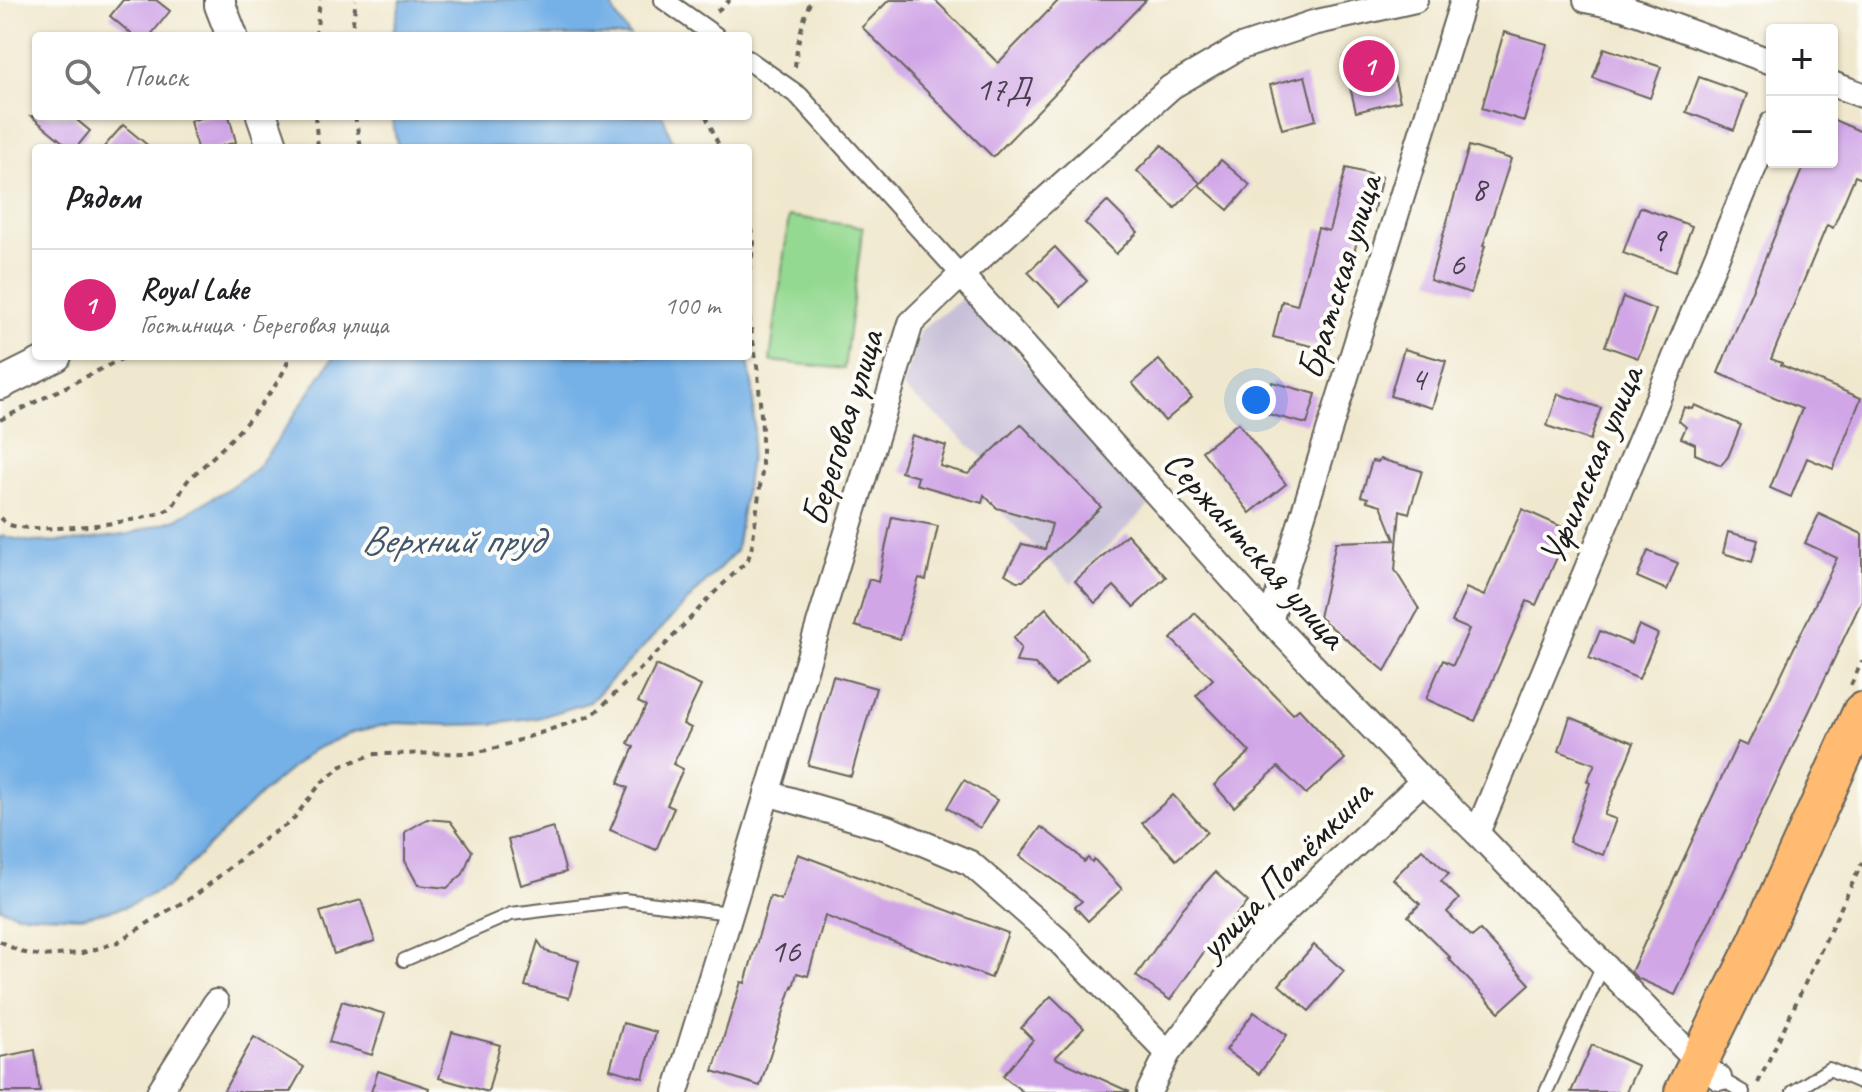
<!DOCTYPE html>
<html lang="ru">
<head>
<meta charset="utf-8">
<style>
  body { margin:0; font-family:Caveat,sans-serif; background:#f2f2f2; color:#202124 }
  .controls { position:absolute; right:24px; top:24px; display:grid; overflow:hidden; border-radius:8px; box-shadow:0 2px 6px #0004 }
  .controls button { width:72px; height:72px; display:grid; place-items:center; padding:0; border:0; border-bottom:2px solid #e0e0e0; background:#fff; color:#202124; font:40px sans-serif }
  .you { position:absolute; left:1256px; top:400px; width:28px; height:28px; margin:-20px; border:6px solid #fff; border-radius:50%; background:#1a73e8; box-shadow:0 0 0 12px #1a73e833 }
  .badge { display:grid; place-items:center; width:52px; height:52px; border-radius:50%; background:#db2777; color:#fff; font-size:26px; font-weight:700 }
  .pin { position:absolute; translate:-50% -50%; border:4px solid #fff; box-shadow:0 2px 8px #0006 }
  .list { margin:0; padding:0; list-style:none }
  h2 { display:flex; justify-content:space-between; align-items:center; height:104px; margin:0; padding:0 32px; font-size:34px }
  h2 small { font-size:26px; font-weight:400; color:#757577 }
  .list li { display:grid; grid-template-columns:52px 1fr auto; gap:24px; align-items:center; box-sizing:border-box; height:112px; padding:0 32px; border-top:2px solid #e0e0e0 }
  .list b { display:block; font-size:30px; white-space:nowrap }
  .list p { margin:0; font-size:26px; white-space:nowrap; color:#757577 }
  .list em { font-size:26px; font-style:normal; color:#757577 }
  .icon { flex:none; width:44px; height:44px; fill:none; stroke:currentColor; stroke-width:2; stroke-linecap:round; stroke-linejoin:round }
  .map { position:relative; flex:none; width:1862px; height:1092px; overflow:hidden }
  .search { position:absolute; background:#fff; box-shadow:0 2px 6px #0004; left:32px; top:32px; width:720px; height:88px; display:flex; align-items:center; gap:20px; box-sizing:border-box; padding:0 28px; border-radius:8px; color:#757577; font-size:30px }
  .panel { position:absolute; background:#fff; box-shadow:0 2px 6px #0004; left:32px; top:144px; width:720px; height:216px; border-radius:8px }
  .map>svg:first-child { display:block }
</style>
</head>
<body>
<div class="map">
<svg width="1862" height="1092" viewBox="0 0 1862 1092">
  <rect width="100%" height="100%" fill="#fdfcf7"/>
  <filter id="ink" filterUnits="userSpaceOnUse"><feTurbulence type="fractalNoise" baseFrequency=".0125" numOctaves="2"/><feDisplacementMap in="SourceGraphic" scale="16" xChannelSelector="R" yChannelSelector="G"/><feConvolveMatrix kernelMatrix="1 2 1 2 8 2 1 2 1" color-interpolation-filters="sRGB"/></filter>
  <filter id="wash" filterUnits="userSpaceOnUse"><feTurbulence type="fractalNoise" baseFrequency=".006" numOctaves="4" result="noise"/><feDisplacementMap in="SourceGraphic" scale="32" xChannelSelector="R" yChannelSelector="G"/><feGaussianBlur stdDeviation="1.8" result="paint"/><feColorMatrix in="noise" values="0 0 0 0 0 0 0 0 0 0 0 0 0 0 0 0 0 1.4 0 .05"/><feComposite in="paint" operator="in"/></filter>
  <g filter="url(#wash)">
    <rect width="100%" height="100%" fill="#f0e8ce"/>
    <path fill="#c8bfd8" d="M966,296l184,209 -79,78 -70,-71 17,-16 -34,-37 -39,-36 -42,-35 17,-58z"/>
    <path fill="#94d991" stroke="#587a56" stroke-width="2" d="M789,216l74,11 -19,142 -74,-8z"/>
    <g fill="#75b0e6" stroke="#486681" stroke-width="2">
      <path d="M401,0h210l4,14 15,22h-238z"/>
      <path d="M391,116h272l12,32h-277z"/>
      <path d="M334,356h413l6,32 1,45 -18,118 -146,151 -52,16 -45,6 -44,1 -54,-2 -42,9 -40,18 -50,42 -94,94 -44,21 -44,10 -64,-3 -17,-6v-372l32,6 46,-1 51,-7 47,-15 50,-29 30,-21 18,-24z"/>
    </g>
    <g id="blocks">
      <g fill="#d0a6e7">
        <path d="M123,0h33l14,11 -20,25h-16l-24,-20z"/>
        <path d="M889,0h46l63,63 61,-63h87l-153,157 -131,-130z"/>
        <path d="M1504,32l43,12 -23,77 -42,-13z"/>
        <path d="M1387,47l13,54 -44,11 -13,-55z"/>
        <path d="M1604,48l57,19 -11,31 -57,-20z"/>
        <path d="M1305,76l11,44 -34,9 -12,-44z"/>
        <path d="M1699,77l48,17 -13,36 -48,-18z"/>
        <path d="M31,116h41l18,15 -14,17h-6z"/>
        <path d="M209,116h20l7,26 -21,6h-18l-7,-27z"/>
        <path d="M1832,119l30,13v47l-7,-3 -22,52 -6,-3 -56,134 11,4 -1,2 80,33 -28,71 -26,-11 -16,39 -21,-9 32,-79 -84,-36 87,-211h27z"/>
        <path d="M123,125l28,23h-48z"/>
        <path d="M1162,145l38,38 -25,25 -38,-37z"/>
        <path d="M1469,146l42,13 -28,87h2l-14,47 -41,-13z"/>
        <path d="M1221,160l29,25 -22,25 -29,-25z"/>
        <path d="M1346,168l36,9 -9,35 -8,-2 -36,140 -56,-13 9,-36 15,4 21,-77 11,3z"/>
        <path d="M1107,201l31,31 -22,22 -31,-31z"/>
        <path d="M1640,207l52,19 -17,46 -52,-19z"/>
        <path d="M1055,247l32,34 -26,25 -33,-34z"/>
        <path d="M1623,297l33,13 -18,48 -33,-12z"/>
        <path d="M1404,349l42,12 -14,47 -42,-12z"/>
        <path d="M1159,360l33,38 -27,23 -33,-38z"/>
        <path d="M1272,382l44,12 -9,30 -43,-11z"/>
        <path d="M1558,394l43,14 -11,32 -43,-14z"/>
        <path d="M1695,405l46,20 -13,32 -7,8 -26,-11v-10l-14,-6 5,-11 -7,-6 5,-14 9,2z"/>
        <path d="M1238,423l48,61 -36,29 -48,-62z"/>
        <path d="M1021,424l80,83 -78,74h-6l-12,-7 17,-30 23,5 7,-25 -55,-16 -13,-13 -2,8 -66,-19 2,-7 -17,-5 11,-37 34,11 -6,20 28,8z"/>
        <path d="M1380,459l42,12 -13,42 -9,-3 -5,60 24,39 -34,62 -66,-54 17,-75 59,-2 -14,-35 -14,-4 1,-3 -7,-2 11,-35 6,1z"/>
        <path d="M1522,509l47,21 -33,75 -9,-4 -52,120 -49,-22 17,-39 10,5 16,-36 -17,-7 14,-34 18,8z"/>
        <path d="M1819,514l43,20v66l-187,395 -38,-17 -6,-6 107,-230 9,4 90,-188 -32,-15z"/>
        <path d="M892,517l46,9 -12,54 -7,-2 -19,61 -45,-13 14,-47 9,3z"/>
        <path d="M1728,532l30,8 -6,22 -29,-9z"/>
        <path d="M1127,534l39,43 -32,30 -20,-21 -19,17 -20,-22z"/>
        <path d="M1648,551l30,12 -11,27 -30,-13z"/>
        <path d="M1046,608l42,50 -33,28 -20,-22 -19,-2 5,-14 -8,-10z"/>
        <path d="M1195,613l98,101 6,-5 46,50 -39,35 -28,-27 -44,40 -20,-22 36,-33 -54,-56 17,-17 -42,-40z"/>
        <path d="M1639,625l19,9 -19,45 -50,-21 11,-27 31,13z"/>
        <path d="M656,665l45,21 -18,38 8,4 -18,36 10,5 -16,36 7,3 -18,42 -46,-20 18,-42 -10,-5 16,-36 -6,-4 18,-37 -8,-4z"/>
        <path d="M833,676l43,12 -25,88 -43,-11z"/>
        <path d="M1570,717l64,26 -30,72 12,4 -13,36 -34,-13 21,-59 -3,-2 8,-17 -36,-13z"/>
        <path d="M964,780l33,20 -17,28 -33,-20z"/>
        <path d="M1173,795l34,37 -31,28 -34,-37z"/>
        <path d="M427,819l23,2 22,30 -9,23 -16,14 -29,-3 -13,-24v-29z"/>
        <path d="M553,827l13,45 -45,13 -13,-45z"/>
        <path d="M1041,827l36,27 7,8 4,-4 4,4 2,-3 28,30 -34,32 -13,-14 7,-6 -62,-45z"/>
        <path d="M1422,849l27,25 -8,7 18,18 -12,13 25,25 8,-7 50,54 -31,28 -51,-54 2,-1 -42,-41 12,-12 -27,-25z"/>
        <path d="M798,854l210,79 -17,45 -166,-62 -17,60 -11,-3 -4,14 -1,-1 -32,100 -47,-15 28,-89 4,1 25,-87 11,4z"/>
        <path d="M1215,872l33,30 -42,47 -36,51 -34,-24 47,-68z"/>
        <path d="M361,900l14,41 -41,13 -14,-42z"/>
        <path d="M538,941l7,10 34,10 -10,37 -44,-12z"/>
        <path d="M1314,945l30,26 -35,40 -30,-26z"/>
        <path d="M1051,996l33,32 -29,30 75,34h-107l-20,-16 30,-36 -12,-12z"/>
        <path d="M342,1001l43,13 -13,41 -43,-13z"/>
        <path d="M1254,1012l33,23 -28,39 -33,-24z"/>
        <path d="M623,1023l33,9 -13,46 -33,-9z"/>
        <path d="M452,1032l48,13 -12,47 -49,-14z"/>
        <path d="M254,1037l50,30 -14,25h-67z"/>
        <path d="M1592,1045l46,21 -12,26h-55z"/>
        <path d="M35,1050l5,42h-40v-35z"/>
        <path d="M378,1071l51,17 -1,4h-57z"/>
      </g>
    </g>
  </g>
  <g filter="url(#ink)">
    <use href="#blocks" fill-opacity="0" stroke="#66635a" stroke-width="2"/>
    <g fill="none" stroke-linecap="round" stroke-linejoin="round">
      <g stroke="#66635a" stroke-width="16">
        <g id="service">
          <path d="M404,960l107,-46 113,-14 106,13"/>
          <path d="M1719,1078l24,14"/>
          <path d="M1546,1092l58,-129"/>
          <path d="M1793,1092l36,-23 33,14"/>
        </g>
      </g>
      <g stroke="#66635a" stroke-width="22">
        <g id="pedestrian">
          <path d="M664,0l51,36"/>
          <path d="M748,60l51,36 162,179"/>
        </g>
      </g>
      <g stroke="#66635a" stroke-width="28">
        <g id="minor">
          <path d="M1586,0l38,8 148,54"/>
          <path d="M1832,84l30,11"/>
          <path d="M961,275l309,346 153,160 54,52 204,212 18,18 20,15"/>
          <path d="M1270,621l193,-621"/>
          <path d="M767,793l120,35 83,35 89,78 109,112"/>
          <path d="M1477,833l295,-709"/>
          <path d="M159,1092l57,-90"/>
          <path d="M676,1092l235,-769 50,-48 210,-188 67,-39 75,-25 102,-23"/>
          <path d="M1149,1092l19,-39 94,-120 161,-152"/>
        </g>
      </g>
      <g stroke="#66635a" stroke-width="34">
        <g id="tertiary">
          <path d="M220,0v5l12,31"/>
          <path d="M262,116l11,32"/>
          <path d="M0,384l56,-28"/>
        </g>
      </g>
      <g stroke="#66635a" stroke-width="42">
        <path id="primary" d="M1684,1092l74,-151 104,-229"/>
      </g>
      <g stroke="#66635a" stroke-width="4" stroke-dasharray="6 6" stroke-linecap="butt">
        <path d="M717,11l13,-11"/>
        <path d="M316,36l4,-36"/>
        <path d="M351,36l5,-36"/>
        <path d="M795,67c2,-24 7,-45 16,-67"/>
        <path d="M315,116l3,32"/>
        <path d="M355,116l6,32"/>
        <path d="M706,116l14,32"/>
        <path d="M748,217l6,26 -6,37"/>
        <path d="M0,420l127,-64"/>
        <path d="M0,518c2,2 7,6 10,7 26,9 136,-2 159,-16 10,-7 12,-22 21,-31 29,-26 52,-48 76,-80 9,-12 17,-23 22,-37l-2,-5"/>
        <path d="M1851,685l11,-24"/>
        <path d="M0,941l20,11 22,4 40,-3 34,-10 53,-33 27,-15 71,-58 24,-15 30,-39 22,-18 32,-11 98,-1 23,-5 91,-31 10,-6 68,-66 47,-50 36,-35 4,-14 10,-74v-42l-4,-58 -10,-62"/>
        <path d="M1758,1083l104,-220"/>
      </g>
      <use href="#service" stroke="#fff" stroke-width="12"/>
      <use href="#pedestrian" stroke="#fff" stroke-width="18"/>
      <use href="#minor" stroke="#fff" stroke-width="24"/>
      <use href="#tertiary" stroke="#fff" stroke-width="30"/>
      <use href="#primary" stroke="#ffbb71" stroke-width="38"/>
    </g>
  </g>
  <g text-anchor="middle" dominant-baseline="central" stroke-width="8" stroke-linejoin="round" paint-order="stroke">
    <g font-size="34" fill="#493e4f">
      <text x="1003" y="88">17Д</text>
      <text x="1479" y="188">8</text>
      <text x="1658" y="239">9</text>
      <text x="1457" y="263">6</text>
      <text x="1418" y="378">4</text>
      <text x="785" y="950">16</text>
    </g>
    <g font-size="38" fill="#1c1c1c" stroke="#fdfcf7">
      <text transform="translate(1339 277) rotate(-73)">Братская улица</text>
      <text transform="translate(842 428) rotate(-73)">Береговая улица</text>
      <text transform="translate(1591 465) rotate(-67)">Уфимская улица</text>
      <text transform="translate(1255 549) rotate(48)">Сержантская улица</text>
      <text transform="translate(1285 870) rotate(-46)">улица Потёмкина</text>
    </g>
    <g font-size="40" font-style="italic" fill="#40576d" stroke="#fdfcf7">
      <text x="451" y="540">Верхний пруд</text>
    </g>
  </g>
</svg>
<div class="controls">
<button>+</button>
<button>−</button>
</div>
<div class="you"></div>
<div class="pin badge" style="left:1369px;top:66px">1</div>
<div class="search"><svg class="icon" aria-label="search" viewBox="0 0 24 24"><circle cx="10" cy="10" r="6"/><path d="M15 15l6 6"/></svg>Поиск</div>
<section class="panel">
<h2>Рядом<small></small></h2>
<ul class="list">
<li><span class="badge">1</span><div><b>Royal Lake</b><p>Гостиница · Береговая улица</p></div><em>100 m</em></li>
</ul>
</section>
</div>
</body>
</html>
